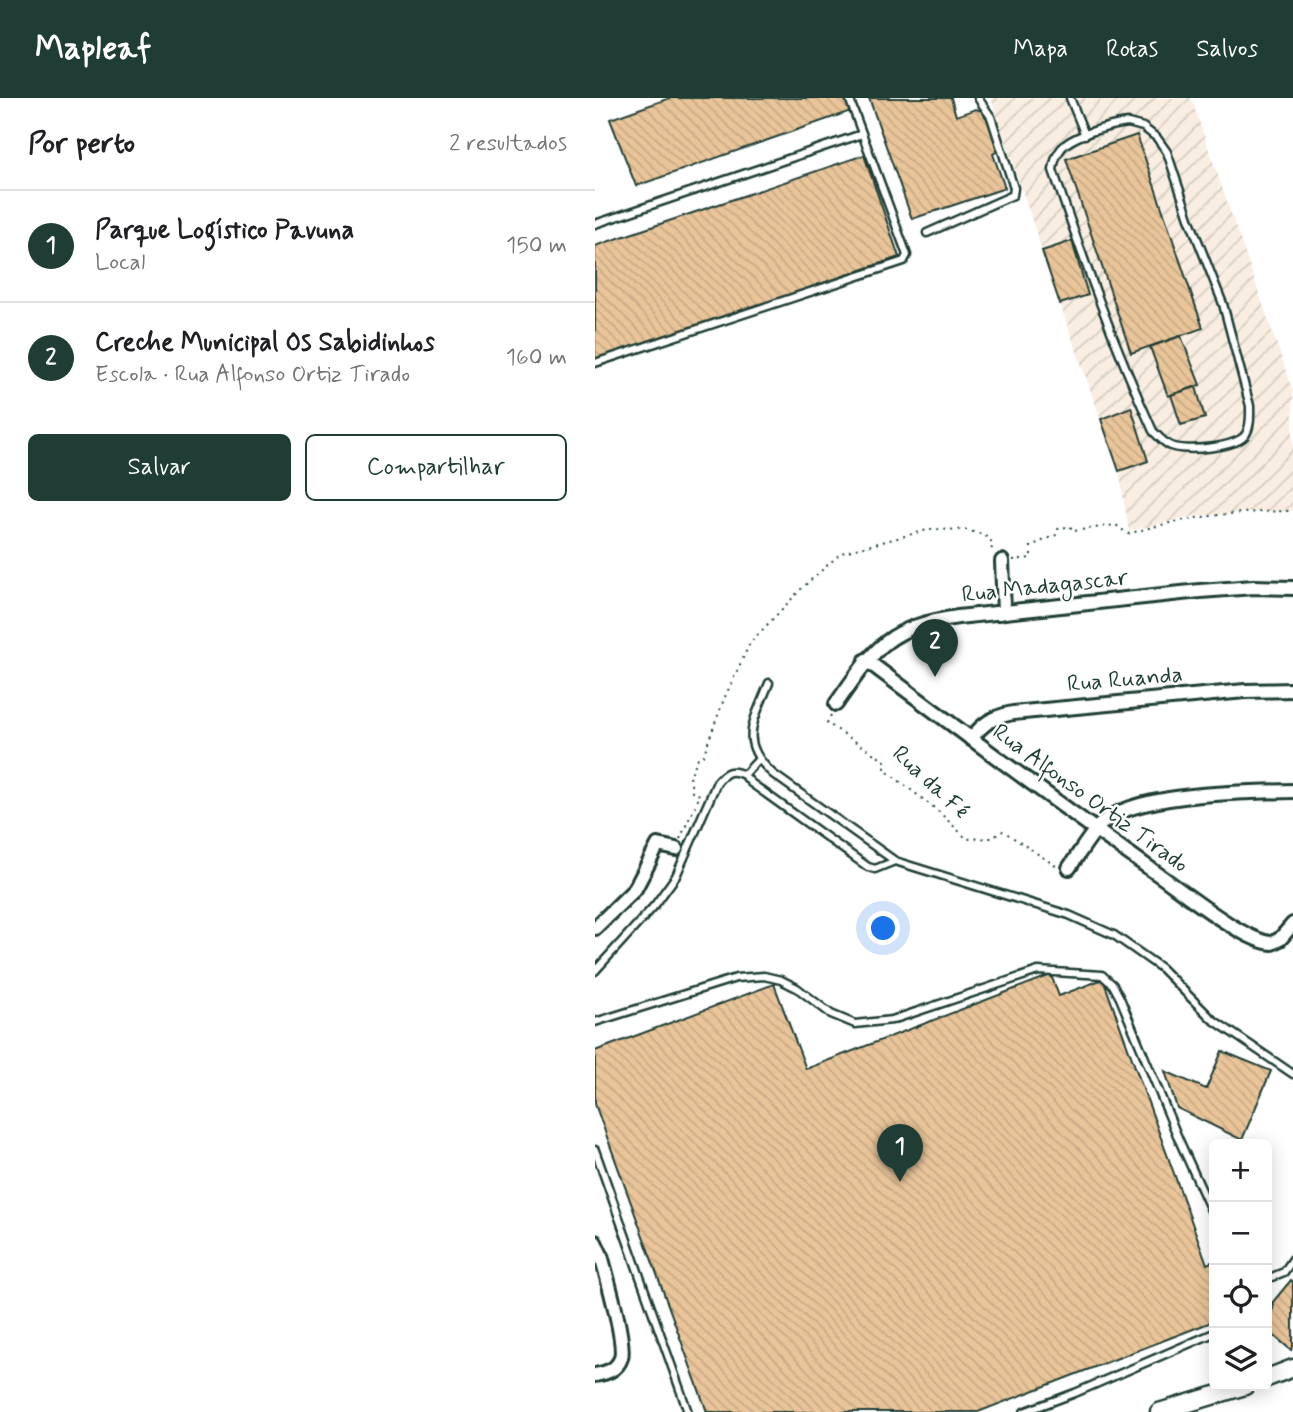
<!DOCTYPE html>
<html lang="pt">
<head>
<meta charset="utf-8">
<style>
  body { margin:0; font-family:Mynerve,sans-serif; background:#f2f2f2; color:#202124 }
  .controls { position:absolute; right:21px; bottom:21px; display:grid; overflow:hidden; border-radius:10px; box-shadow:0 4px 18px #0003 }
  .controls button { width:63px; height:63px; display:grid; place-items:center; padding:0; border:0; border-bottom:2px solid #e0e0e0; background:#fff; color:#202124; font:35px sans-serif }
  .you { position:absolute; left:289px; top:831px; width:24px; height:24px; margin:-18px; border:5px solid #fff; border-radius:50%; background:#1a73e8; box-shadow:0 0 0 10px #1a73e833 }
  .badge { display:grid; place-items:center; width:46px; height:46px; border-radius:50%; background:#1f3d34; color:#fff; font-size:23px; font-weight:700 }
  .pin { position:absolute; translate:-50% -58px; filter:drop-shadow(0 2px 4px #0008) }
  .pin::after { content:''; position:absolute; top:37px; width:24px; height:21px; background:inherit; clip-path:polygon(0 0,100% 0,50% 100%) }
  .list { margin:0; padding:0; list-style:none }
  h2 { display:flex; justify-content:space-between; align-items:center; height:91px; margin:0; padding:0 28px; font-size:30px }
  h2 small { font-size:23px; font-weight:400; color:#757577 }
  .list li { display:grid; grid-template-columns:46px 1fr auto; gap:21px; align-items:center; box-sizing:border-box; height:112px; padding:0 28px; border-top:2px solid #e0e0e0 }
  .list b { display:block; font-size:26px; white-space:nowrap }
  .list p { margin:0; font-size:23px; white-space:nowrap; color:#757577 }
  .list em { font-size:23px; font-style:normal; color:#757577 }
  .actions { display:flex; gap:14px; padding:21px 28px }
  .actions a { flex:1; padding:16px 0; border:2px solid #1f3d34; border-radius:10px; text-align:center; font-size:24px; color:#1f3d34 }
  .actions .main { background:#1f3d34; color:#fff }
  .icon { flex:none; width:38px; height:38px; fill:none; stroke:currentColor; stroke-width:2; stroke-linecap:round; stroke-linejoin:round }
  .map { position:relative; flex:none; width:698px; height:1314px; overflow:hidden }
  header { display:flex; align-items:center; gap:42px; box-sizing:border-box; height:98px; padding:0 35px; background:#1f3d34; color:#fff }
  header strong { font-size:33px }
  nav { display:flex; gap:38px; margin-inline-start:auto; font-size:24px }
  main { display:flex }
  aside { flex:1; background:#fff }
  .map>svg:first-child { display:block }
</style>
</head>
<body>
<header>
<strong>Mapleaf</strong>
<nav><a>Mapa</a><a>Rotas</a><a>Salvos</a></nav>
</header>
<main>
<aside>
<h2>Por perto<small>2 resultados</small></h2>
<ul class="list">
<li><span class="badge">1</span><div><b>Parque Logístico Pavuna</b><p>Local</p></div><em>150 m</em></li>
<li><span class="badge">2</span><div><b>Creche Municipal Os Sabidinhos</b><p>Escola · Rua Alfonso Ortiz Tirado</p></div><em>160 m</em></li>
</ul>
<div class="actions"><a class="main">Salvar</a><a>Compartilhar</a></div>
</aside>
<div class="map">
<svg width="698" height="1314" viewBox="0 0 698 1314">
  <defs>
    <pattern id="industrial-furrows" width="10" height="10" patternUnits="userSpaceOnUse" patternTransform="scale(1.75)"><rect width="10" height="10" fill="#f9eee1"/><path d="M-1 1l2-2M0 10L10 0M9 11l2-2" fill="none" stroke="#d5cdc2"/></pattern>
    <pattern id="building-back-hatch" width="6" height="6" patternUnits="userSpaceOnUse" patternTransform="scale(1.75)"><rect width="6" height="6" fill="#eac59a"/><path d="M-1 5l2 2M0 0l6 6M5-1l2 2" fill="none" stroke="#c8aa85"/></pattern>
  </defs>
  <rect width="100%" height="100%" fill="#fff"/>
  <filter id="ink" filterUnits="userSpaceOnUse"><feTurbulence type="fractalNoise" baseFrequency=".0143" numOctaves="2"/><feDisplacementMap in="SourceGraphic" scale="14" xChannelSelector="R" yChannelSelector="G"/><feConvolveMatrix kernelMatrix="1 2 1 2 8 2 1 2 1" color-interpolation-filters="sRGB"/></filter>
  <g filter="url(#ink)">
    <path fill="url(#industrial-furrows)" d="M396,0h200l102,293v120l-45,1 -59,5 -60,14 -10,-60 -59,-167z"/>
    <g fill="url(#building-back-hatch)" stroke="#1f3d34" stroke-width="2">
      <path d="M75,0h176l5,13 -215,75 -26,-67z"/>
      <path d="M274,0h82l5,18 20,-7 11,4 13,37 -7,4 12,34 -93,31z"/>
      <path d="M542,37l66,193 -72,25 -65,-194z"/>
      <path d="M269,57l35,102 -304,104v-115z"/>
      <path d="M477,143l16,54 -28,9 -18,-53z"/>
      <path d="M586,238l19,49 -32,11 -18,-49z"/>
      <path d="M601,289l9,31 -24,7 -10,-30z"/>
      <path d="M536,309l17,54 -29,10 -18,-52z"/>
      <path d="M456,877l8,21 44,-17 104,285 7,-3v60l-236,91h-271l-112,-308v-53l179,-67 32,85z"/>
      <path d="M627,953l49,20 -29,69 -65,-32 -12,-37 41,18z"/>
      <path d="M696,1182l2,2v65l-2,3 -24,-20v-21z"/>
    </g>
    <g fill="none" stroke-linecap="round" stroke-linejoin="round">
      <g stroke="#1f3d34" stroke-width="11">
        <g id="service">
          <path d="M475,0l15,37"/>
          <path d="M533,25l15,4 14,11 10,14 22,66 34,86 27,102c0,9 1,20 -4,28 -8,14 -61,18 -75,12 -7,-3 -13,-10 -18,-15 -39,-85 -70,-173 -100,-261 1,-8 3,-15 8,-21 10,-14 51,-24 67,-26z"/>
          <path d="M0,126l267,-90"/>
          <path d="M332,135l86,-38 1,-7 -23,-71 -13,-19"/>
          <path d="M0,265l309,-102 3,-6 -58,-157"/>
          <path d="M174,585c-15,39 -32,58 4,91l122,87 174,54 45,20 47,33 51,51 81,55"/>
          <path d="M163,662l-14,15 7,8 117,84 7,2 20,-8"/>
          <path d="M0,873l60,-66 21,-29 41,-94c9,-11 15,-13 27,-7"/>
          <path d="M0,924l141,-44 28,-2 17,4 16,8 34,26 24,10 37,-4 146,-49 64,4 11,10 7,13 59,142 35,77"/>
          <path d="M0,1052l93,262"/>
          <path d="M672,1181l17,-7 9,-13"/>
          <path d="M672,1207l2,2"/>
          <path d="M429,1314l51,-19 139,-60"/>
        </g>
      </g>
      <g stroke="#1f3d34" stroke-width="18">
        <g id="minor">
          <path d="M404,515l5,-1 -2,-51"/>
          <path d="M271,562c97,73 194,145 293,215 23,16 88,68 113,68l8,-4 13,-15"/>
          <path d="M241,606c39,-56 51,-77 122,-87l242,-26 54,-4 39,1"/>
          <path d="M376,641c12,-16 22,-22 42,-26l232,-22 48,-1"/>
          <path d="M474,770c10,-14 20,-32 32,-44 33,-32 147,-32 192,-33"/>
          <path d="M0,830l40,-39 23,-44 18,4"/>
          <path d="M0,1144l6,13c5,19 25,87 20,103 -4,12 -15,15 -26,17"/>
        </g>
      </g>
      <g stroke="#1f3d34" stroke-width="21">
        <g id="tertiary">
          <path d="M672,1280l26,-10"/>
          <path d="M564,1314l86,-26"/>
        </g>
      </g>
      <g stroke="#1f3d34" stroke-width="2" stroke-dasharray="2 5" stroke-linecap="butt">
        <path d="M418,462l18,-2v-12l25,-11 2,-6 12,-3 3,5 43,-6 12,9c59,-18 104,-22 165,-23"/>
        <path d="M236,617l-4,8 58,38v9l52,40 30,29 25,-1 11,-7 53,35"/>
        <path d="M85,741l20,-44 -8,-3 -2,-16 8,-18 5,-2 21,-57 26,-56 52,-55 39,-35 90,-24 35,1 18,5 7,6 1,11"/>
      </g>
      <use href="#service" stroke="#fff" stroke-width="6"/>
      <use href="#minor" stroke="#fff" stroke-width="12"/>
      <use href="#tertiary" stroke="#fff" stroke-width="16"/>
    </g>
  </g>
  <g text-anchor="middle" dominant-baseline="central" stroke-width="5" stroke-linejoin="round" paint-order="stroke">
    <g font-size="23" fill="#1f3d34" stroke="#fff">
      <text transform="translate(450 489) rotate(-6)">Rua Madagascar</text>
      <text transform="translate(530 582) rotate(-5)">Rua Ruanda</text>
      <text transform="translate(335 685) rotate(43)">Rua da Fé</text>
      <text transform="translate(495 701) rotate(36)">Rua Alfonso Ortiz Tirado</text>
    </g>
  </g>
</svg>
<div class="controls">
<button>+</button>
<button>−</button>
<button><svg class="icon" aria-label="locate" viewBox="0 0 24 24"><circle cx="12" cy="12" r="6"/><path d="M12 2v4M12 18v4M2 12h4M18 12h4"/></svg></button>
<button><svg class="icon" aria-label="layers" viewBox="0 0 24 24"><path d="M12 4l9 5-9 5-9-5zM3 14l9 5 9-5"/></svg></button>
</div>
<div class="you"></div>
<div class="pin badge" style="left:305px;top:1084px">1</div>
<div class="pin badge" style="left:340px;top:579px">2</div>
</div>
</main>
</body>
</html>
